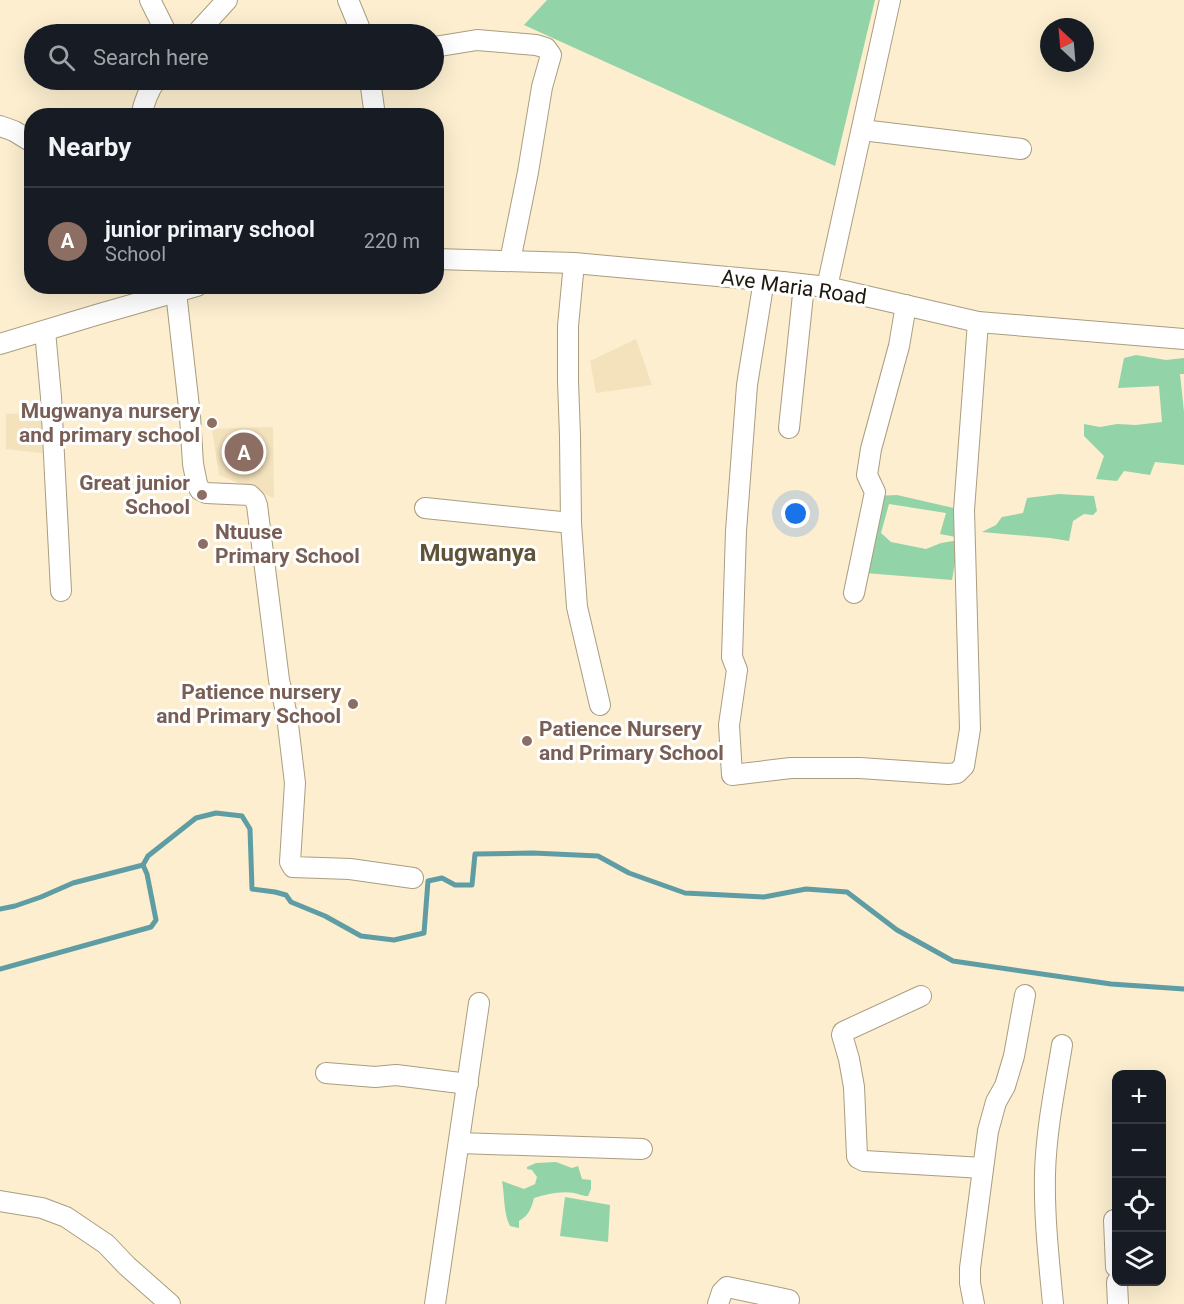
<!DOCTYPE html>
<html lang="en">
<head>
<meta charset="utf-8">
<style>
  body { margin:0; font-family:Roboto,sans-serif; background:#20242c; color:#f1f3f6 }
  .controls { position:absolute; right:18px; bottom:18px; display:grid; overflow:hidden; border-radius:12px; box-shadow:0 6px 24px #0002 }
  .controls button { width:54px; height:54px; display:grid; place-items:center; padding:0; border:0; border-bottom:2px solid #363941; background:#171b24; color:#f1f3f6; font:30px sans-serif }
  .compass { position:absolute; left:1040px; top:18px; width:54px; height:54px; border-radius:50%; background:#171b24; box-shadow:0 6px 24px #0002; rotate:334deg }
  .you { position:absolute; left:796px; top:514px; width:21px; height:21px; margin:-15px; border:4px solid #fff; border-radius:50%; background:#1a73e8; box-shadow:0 0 0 9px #1a73e833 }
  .badge { display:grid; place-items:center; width:39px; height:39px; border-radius:50%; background:#ca8cb2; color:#fff; font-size:20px; font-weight:700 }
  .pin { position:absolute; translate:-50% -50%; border:3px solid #fff; box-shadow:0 2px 6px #0006 }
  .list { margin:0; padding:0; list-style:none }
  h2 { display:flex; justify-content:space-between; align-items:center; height:78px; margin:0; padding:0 24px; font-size:26px }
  h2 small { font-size:20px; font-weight:400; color:#9ea1a6 }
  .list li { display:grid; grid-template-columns:39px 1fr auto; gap:18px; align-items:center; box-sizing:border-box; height:108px; padding:0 24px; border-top:2px solid #363941 }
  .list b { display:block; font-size:22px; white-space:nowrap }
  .list p { margin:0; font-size:20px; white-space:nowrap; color:#9ea1a6 }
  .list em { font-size:20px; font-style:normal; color:#9ea1a6 }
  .icon { flex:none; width:33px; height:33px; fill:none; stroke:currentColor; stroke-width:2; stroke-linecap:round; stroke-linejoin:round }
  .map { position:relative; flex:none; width:1184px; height:1304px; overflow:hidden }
  .search { position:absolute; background:#171b24; box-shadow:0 6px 24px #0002; left:24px; top:24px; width:420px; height:66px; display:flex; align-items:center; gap:15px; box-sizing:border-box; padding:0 21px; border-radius:33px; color:#9ea1a6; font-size:22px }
  .panel { position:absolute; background:#171b24; box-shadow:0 6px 24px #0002; left:24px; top:108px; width:420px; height:186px; border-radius:24px }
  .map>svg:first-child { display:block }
</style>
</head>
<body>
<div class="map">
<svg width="1184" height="1304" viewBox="0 0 1184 1304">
  <rect width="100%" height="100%" fill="#fceecf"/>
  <g fill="#f3e2bc">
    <path d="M636,339l16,46 -56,8 -6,-32z"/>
    <path d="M51,412l-1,42 -44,-5v-35z"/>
    <path d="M273,427l1,71 -55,-23 -7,-46z"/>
  </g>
  <g fill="#93d3a8">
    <path d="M547,0h328l-40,166 -311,-141z"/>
    <path d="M1136,355l30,5 18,-2v16h-4l4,38v53l-29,-3 -5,13 -26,-4 -7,10 -21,-2 8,-23 -20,-20v-12l16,3 17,-3 19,1 26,-3 -3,-36 -41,2 6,-30z"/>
    <path d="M1059,494l35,2 3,15 -4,4 -9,-1 -11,7 -4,20 -19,-3 -68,-6 14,-7 6,-8 21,-4 4,-15z"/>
    <path d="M897,495l61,14 -2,28 -16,-3 6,-21 -57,-9 -8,29 10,9 35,7 15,-6 18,-3 -7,40 -87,-7 11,-77z"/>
    <path d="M556,1162l16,6 6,-2 4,13 9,1v9l-3,7c-6,0 -8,-2 -14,-3 -14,-2 -27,1 -40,5 -3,11 -5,17 -15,23v7l-9,-2c-7,-14 -5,-30 -8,-45l22,8 11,-5 2,-7 -5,-7 -5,-1v-2l9,-4z"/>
    <path d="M565,1197l45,8 -2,37 -48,-6z"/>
  </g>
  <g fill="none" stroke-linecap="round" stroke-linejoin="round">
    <g stroke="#5e9da4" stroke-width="5">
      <path d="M0,909l15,-3 26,-9 32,-14 70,-18"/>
      <path d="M0,969l151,-42 5,-7 -9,-46 -4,-9 5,-9 48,-38 20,-5 26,3 8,13 2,60 23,3 11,3 5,7 34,14 36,20 33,4 30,-7 4,-52 14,-3 13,7h17l3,-31 58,-1 65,3 31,17 56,20 79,4 42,-8 41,3 50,38 56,31 158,23 73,5"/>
    </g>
    <g stroke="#aa9d80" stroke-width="22">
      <g id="street">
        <path d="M150,0l17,34"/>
        <path d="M348,0l14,34"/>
        <path d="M196,34l31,-34"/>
        <path d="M434,47l43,-7 59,5 10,3 5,7 -9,32 -14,85 -18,89"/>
        <path d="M370,80l5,36"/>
        <path d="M141,116c3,-14 7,-25 15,-36"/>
        <path d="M0,126l14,5 18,11"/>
        <path d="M862,130l159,19"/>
        <path d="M436,259l138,4 209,19 44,5 151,35 206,17"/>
        <path d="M574,263l-6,63v55l2,55 1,87 6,84 23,98"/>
        <path d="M764,280l-17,105 -11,146 -4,126 5,13 -8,55 3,50 59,-7h69l88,6 9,-1 7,-7 6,-37 -6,-219 14,-188"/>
        <path d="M174,286l2,6 14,124 3,48 4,20 3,6 6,3 44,2 5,5 2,5 22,175 8,36 8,67 -5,79 3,5 57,2 63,9"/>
        <path d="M827,287l63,-287"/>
        <path d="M45,331l6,66 10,194"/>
        <path d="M0,344l96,-29 101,-29"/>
        <path d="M789,428l15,-143"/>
        <path d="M425,508l146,15"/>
        <path d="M854,593l21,-101 -8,-17 4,-26 28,-103 7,-41"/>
        <path d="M921,996l-78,36 -1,3 7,24 5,28 3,69 1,2 6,3 119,7"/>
        <path d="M326,1073l49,4 21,-2 72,9"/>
        <path d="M459,1143l183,6"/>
        <path d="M0,1201l42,7 24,9 40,27 21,22 43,38"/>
        <path d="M1114,1220l2,47"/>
        <path d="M1117,1282l1,22"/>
        <path d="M435,1304l44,-301"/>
        <path d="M718,1304l4,-12 5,-5 62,13"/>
        <path d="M974,1304l-4,-21v-15l18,-137 8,-29 9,-16 9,-30 11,-61"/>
        <path d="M1053,1304c-4,-43 -9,-86 -8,-130 1,-43 10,-86 17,-129"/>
      </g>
    </g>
    <use href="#street" stroke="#fff" stroke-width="20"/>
  </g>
  <g fill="#8d6e63" stroke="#fff" stroke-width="2">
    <circle cx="212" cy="423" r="6"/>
    <circle cx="202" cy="495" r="6"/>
    <circle cx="203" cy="544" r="6"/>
    <circle cx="353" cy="704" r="6"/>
    <circle cx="527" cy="741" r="6"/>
  </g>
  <g text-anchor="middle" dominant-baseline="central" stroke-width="6" stroke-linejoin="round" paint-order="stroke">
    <g font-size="21" fill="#1e190e" stroke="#fff">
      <text transform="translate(794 287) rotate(8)">Ave Maria Road</text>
    </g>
    <g font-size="21" font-weight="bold" fill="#785e54" stroke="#fff" text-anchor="end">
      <text x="200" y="411">Mugwanya nursery<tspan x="200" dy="24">and primary school</tspan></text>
      <text x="190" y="483">Great junior<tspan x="190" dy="24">School</tspan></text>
      <text x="215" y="532" text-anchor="start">Ntuuse<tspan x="215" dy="24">Primary School</tspan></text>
      <text x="341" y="692">Patience nursery<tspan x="341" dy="24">and Primary School</tspan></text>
      <text x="539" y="729" text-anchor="start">Patience Nursery<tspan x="539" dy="24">and Primary School</tspan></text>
    </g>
    <g font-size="24" font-weight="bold" fill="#5f5338" stroke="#fff">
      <text x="478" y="553">Mugwanya</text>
    </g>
  </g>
</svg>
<div class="controls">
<button>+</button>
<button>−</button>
<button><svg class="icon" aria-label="locate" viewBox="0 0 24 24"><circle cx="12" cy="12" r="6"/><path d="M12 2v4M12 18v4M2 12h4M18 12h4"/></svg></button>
<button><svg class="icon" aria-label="layers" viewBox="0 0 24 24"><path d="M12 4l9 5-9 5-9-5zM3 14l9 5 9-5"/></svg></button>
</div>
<svg class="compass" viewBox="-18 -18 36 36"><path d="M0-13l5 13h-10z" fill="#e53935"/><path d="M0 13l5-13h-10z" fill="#9ea1a6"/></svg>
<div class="you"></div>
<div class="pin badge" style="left:244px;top:452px;background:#8d6e63">A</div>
<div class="search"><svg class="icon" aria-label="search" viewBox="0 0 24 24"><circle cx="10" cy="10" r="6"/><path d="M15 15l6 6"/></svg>Search here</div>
<section class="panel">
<h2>Nearby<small></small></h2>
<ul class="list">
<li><span class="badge" style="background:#8d6e63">A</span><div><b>junior primary school</b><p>School</p></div><em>220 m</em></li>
</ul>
</section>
</div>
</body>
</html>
